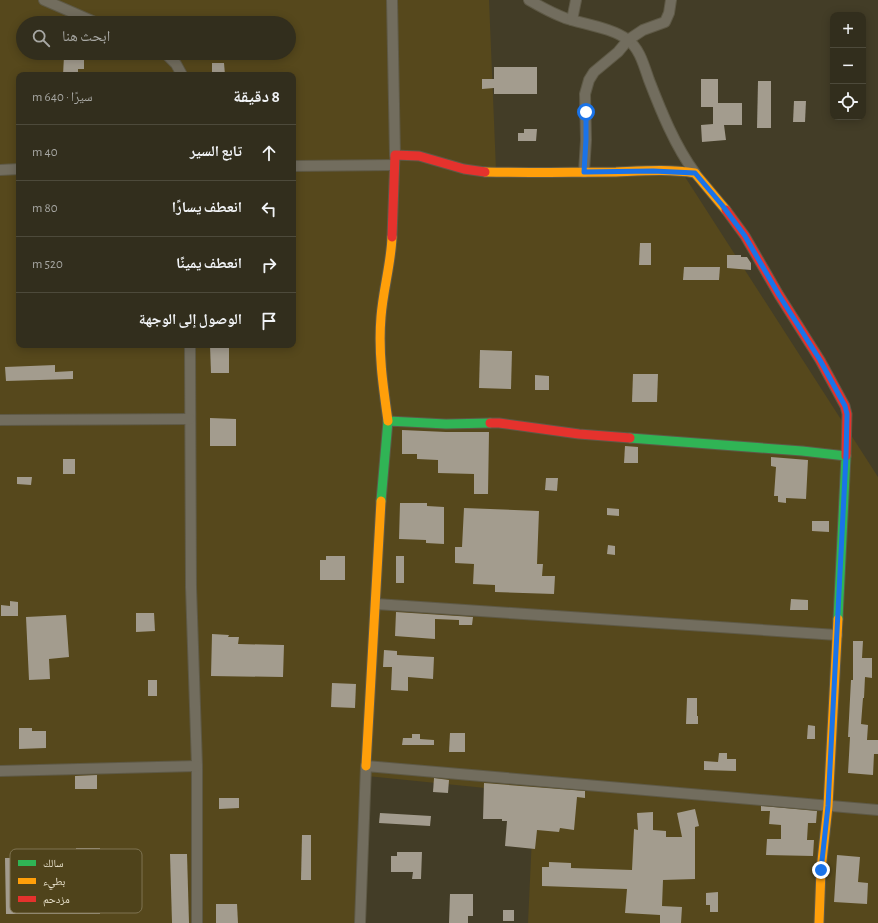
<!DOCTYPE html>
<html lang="ar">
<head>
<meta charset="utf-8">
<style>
  body { margin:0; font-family:"Alegreya Sans","Noto Naskh Arabic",sans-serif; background:#3d3a2a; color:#f1f3f6; direction:rtl }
  .controls { position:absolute; right:12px; top:12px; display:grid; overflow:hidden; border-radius:8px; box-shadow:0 2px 10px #0003 }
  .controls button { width:36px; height:36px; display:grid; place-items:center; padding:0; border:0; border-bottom:1px solid #4d4a3b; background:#322e1d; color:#f1f3f6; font:20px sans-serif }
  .stop { position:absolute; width:12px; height:12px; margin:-9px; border:3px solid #1a73e8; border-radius:50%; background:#fff }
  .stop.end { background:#1a73e8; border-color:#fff; box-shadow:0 1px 4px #0008 }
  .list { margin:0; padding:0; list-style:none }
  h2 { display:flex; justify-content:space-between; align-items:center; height:52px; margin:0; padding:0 16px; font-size:17px }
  h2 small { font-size:13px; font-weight:400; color:#a8a8a4 }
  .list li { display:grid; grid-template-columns:26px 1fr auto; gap:12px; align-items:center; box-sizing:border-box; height:56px; padding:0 16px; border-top:1px solid #4d4a3b }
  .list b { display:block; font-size:15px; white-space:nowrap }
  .list em { font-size:13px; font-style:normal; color:#a8a8a4 }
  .icon { flex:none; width:22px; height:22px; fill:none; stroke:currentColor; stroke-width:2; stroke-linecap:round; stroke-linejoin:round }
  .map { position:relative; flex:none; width:878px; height:923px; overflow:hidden; direction:ltr }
  .search { position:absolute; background:#322e1d; box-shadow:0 2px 10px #0003; left:16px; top:16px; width:280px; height:44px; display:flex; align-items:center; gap:10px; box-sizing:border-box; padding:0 14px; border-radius:22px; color:#a8a8a4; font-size:15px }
  .panel { position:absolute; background:#322e1d; box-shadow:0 2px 10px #0003; left:16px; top:72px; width:280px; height:276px; border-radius:8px; direction:rtl }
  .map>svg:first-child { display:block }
</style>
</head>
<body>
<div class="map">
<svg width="878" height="923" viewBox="0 0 878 923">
  <rect width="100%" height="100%" fill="#433d27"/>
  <path fill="#56481c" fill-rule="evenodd" d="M0,0h489l7,170 182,-4 200,311v446h-350l6,-130 -167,-17 -7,147h-360zM23,23h266v30h-266zM19,75h274v270h-274z"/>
  <g fill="#a39c8e">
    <path d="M64,56h20v13h-6v6h-15z"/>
    <path d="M212,63h12l1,12h-13z"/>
    <path d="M494,67h43v27h-43v-6l-12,1v-10h12z"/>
    <path d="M701,79h17v24h24v22h-18l2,15 -24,2 -1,-17 12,-1v-17h-12z"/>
    <path d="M758,81h13v47h-14z"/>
    <path d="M794,101h12l-1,21h-12z"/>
    <path d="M524,129h13l-1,12h-18v-8h6z"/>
    <path d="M640,243h11v22h-12z"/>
    <path d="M727,255h14v2h6l4,6v7l-24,-2z"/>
    <path d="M684,267h36l-1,13h-36z"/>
    <path d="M210,345h19v28h-18z"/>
    <path d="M480,350l32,1 -1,38 -32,-1z"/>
    <path d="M55,365v7l18,-1v8l-67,2 -1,-14z"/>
    <path d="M633,374h25l-1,28h-25z"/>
    <path d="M535,375l14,1v14h-14z"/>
    <path d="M210,418l26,1v27h-26z"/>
    <path d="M402,430l44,2h43l-1,62h-14v-20l-36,-1v-13l-21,-1v-5h-15z"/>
    <path d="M625,446l13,1v16h-14z"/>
    <path d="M771,457l37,3 -2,39 -20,-1v5l-8,-1v-6h-4l2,-29 -5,-1z"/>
    <rect x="63" y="459" width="12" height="15"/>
    <path d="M17,477h15l-1,8 -14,-1z"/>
    <path d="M546,478h12l-1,13 -12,-1z"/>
    <path d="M400,503h27v3l17,1v37l-18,-1v-3l-27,-1z"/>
    <path d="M464,508l75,3 -2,53h6l-1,12h13l-1,18 -59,-2v-7l-22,-1 1,-20 -19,-1v-16h7z"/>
    <path d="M607,508l12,1v7l-12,-1z"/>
    <path d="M812,521h17v11l-17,-1z"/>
    <path d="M608,545l7,1v9l-8,-1z"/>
    <path d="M326,556h19v24h-25v-20h6z"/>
    <rect x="396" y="556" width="8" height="27"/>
    <path d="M791,599l17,1v10h-18z"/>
    <path d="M10,601l8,1v14h-17v-11l9,1z"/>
    <path d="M396,612l77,5 -1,8h-13v-5l-24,-1v20l-40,-3z"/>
    <path d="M136,613h18l1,18 -19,1z"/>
    <path d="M66,615l3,42 -20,2 1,20 -21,1 -3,-63z"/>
    <path d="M212,634l17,1 -1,2h11l-1,7 46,1 -1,32 -72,-1z"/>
    <path d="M853,641h10l-1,17h10v20l-7,-1 -1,21h-1l-2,26 7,1 -1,15h11v14h-4l-1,21 -25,-2 2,-36h-2l3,-57h2z"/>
    <path d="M384,650l13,1v4l37,2 -1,22 -25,-2v14l-17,-1 1,-23h-9z"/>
    <rect x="148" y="680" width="9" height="16"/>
    <path d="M332,683l24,1 -1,24 -24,-1z"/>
    <path d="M687,698h10v18h1v8h-12z"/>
    <path d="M808,725l7,1v13h-8z"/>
    <path d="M19,728h13v3h14v17l-27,1z"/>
    <path d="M450,733h15v19h-16z"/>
    <path d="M412,734h8v5l14,1v5h-32l1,-7h9z"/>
    <path d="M719,753h8v6h9v12l-32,-1v-9l14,1z"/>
    <path d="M97,775v14h-22v-13z"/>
    <path d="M434,778l15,2 -1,13 -15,-1z"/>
    <path d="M484,783l101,8v7l-8,-1 -3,33 -14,-2 -1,4 -22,-2 -2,19 -30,-3 2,-25h-5v-2h-19z"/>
    <path d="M219,798h20v10l-20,1z"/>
    <path d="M761,806l56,5 -1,12h-8l-1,17h7l-1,16 -47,-1 1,-16h14v-14l-12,-1 1,-13h-9z"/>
    <path d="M695,809l4,17 -4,1v52l-32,1 -1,26 20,1 -1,16h-21v-8l-35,-2 2,-24 -85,-3v-19h7v-5l22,1v5l61,2 2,-41 4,1 -1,-17 16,-1v18l13,1v6h16l-5,-24z"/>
    <path d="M380,813l51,3 -1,10 -51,-3z"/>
    <path d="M302,835h9v45h-10z"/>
    <path d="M76,848h24v66h-94l-1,-56 71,-1z"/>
    <path d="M397,852h25l-1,27h-9l1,-7h-22v-16h6z"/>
    <path d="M170,854h17l2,69h-17z"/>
    <path d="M837,855l23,2 -2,25 10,1 -1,21 -33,-2z"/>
    <path d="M718,892v20h-8v-7h-4v-12z"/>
    <path d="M450,894h23v22h-5v7h-19z"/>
    <path d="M216,904h21l1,19h-22z"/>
    <rect x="503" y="910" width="11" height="11"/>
  </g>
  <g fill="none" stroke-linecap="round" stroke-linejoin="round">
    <g stroke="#5e5946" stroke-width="12">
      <g id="street">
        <path d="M44,0l53,23"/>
        <path d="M392,0l3,155"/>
        <path d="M529,0c12,7 23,13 36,18 18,6 48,10 63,22 12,9 16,26 21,40 12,31 26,66 46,93"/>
        <path d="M572,20l4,-20"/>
        <path d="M165,53l11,11 6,11"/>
        <path d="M293,166l101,-1"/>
        <path d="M0,170l19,-1"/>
        <path d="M584,172l2,-32 -1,-46 4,-14 5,-8 24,-20 10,-12 15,-10 22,-8 4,-9 2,-13"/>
        <path d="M190,345l1,242 6,179v157"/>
        <path d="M0,420l190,-1"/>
        <path d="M376,604l461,31"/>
        <path d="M0,771l197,-5"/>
        <path d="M360,923l6,-157 512,44"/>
      </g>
    </g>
    <g stroke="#5e5946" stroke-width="11">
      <g id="fast">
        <path d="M630,438l172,13 44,5 -8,163"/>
        <path d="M381,501l7,-80 58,3 44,-1"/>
      </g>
    </g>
    <g stroke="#5e5946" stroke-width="11">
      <g id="slow">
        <path d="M485,172c43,1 87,0 131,0 26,-1 53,-3 79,1l31,37"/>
        <path d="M388,421c-5,-35 -10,-69 -7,-104 2,-27 10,-53 11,-80"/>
        <path d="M366,766l15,-265"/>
        <path d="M819,923l2,-53 7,-64 10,-187"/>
      </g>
    </g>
    <g stroke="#5e5946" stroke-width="11">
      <g id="jam">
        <path d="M726,210l19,26 34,59 41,65 25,46 2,8 -1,42"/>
        <path d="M392,237l3,-82 24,1 45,13 21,3"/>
        <path d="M490,423h9l80,11 51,4"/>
      </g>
    </g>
    <use href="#street" stroke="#726d5e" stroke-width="10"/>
    <use href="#fast" stroke="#30b455" stroke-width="9"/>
    <use href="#slow" stroke="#ff9f0a" stroke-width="9"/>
    <use href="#jam" stroke="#e5322d" stroke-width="9"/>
  </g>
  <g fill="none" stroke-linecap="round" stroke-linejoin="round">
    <path stroke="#1a73e8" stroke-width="5" d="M586,112v28l-2,32 69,-1 42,2 27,32 23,31 34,59 41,65 25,46 2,8 -1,42 -18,350 -7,64"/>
  </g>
  <rect x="10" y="849" width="132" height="64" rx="6" fill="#4f431b" stroke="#7e7351" stroke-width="1"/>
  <rect x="18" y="860" width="18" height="6" fill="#30b455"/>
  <rect x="18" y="878" width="18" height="6" fill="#ff9f0a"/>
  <rect x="18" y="896" width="18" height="6" fill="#e5322d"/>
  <g font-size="11" fill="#eae3ce">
    <text x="43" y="867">سالك</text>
    <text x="43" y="885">بطيء</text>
    <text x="43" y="903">مزدحم</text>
  </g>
</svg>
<div class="controls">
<button>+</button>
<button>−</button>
<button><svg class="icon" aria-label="locate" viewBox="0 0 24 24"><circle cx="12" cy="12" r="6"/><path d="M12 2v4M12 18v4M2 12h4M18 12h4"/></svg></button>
</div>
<div class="stop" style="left:586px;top:112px"></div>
<div class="stop end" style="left:821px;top:870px"></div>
<div class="search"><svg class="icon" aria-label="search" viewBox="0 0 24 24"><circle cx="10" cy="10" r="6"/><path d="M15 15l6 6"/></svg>ابحث هنا</div>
<section class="panel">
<h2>8 دقيقة<small>سيرًا · 640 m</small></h2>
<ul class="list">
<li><svg class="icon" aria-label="ahead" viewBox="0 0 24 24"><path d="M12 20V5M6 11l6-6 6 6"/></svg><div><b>تابع السير</b></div><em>40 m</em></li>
<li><svg class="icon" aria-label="left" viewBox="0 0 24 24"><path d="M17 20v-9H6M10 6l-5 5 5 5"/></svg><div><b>انعطف يسارًا</b></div><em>80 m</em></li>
<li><svg class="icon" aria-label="right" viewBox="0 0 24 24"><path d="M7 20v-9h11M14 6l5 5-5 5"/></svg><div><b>انعطف يمينًا</b></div><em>520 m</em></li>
<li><svg class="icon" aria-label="arrive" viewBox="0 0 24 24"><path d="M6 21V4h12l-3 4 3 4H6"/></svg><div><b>الوصول إلى الوجهة</b></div></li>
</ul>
</section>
</div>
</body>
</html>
